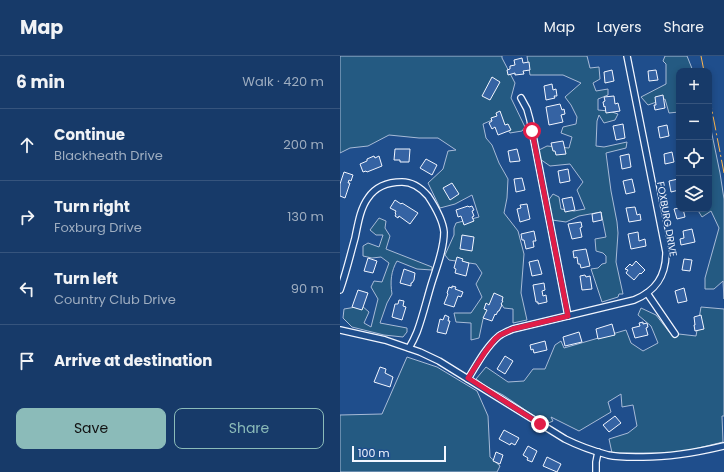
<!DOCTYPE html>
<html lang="en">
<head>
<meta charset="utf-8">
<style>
  body { margin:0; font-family:Poppins,sans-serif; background:#244571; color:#f1f3f6 }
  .controls { position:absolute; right:12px; top:12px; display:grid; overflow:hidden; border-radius:8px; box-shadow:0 2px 6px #0003 }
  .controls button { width:36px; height:36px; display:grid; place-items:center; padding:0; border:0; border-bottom:1px solid #36547d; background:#173a69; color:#f1f3f6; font:20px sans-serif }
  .scale { position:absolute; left:12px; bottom:10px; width:94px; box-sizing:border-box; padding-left:4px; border:2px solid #f2f6ff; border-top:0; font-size:11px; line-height:14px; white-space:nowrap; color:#f2f6ff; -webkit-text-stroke:3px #1f4e8c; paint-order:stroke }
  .stop { position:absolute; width:12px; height:12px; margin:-9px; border:3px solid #e11d48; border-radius:50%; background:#fff }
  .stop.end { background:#e11d48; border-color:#fff; box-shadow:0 1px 4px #0008 }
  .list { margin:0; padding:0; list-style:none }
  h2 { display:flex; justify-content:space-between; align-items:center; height:52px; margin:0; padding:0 16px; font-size:17px }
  h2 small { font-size:13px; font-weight:400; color:#9eadc0 }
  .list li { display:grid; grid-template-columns:26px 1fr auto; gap:12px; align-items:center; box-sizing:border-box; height:72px; padding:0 16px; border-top:1px solid #36547d }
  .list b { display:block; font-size:15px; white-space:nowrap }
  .list p { margin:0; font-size:13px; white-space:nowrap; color:#9eadc0 }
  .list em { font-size:13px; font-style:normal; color:#9eadc0 }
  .actions { display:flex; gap:8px; padding:12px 16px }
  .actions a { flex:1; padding:9px 0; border:1px solid #8bbbb9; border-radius:8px; text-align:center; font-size:14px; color:#8bbbb9 }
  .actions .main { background:#8bbbb9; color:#111 }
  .icon { flex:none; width:22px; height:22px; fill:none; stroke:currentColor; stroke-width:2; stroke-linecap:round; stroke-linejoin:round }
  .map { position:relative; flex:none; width:384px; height:416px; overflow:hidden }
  header { display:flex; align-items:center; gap:24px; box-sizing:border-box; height:56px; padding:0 20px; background:#173a69; border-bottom:1px solid #36547d }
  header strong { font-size:19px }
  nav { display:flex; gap:22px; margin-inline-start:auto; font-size:14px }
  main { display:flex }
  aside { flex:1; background:#173a69 }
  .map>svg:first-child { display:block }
</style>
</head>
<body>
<header>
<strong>Map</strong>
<nav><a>Map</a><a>Layers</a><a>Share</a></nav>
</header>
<main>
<aside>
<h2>6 min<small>Walk · 420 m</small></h2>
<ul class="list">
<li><svg class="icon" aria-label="ahead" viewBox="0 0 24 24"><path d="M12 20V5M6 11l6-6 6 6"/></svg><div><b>Continue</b><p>Blackheath Drive</p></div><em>200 m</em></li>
<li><svg class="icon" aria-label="right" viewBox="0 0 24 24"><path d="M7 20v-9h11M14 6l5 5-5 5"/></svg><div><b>Turn right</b><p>Foxburg Drive</p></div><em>130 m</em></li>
<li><svg class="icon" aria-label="left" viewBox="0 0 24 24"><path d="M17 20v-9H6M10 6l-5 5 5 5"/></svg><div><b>Turn left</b><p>Country Club Drive</p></div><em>90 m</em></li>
<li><svg class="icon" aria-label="arrive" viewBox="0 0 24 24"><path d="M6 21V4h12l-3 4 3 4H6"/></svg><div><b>Arrive at destination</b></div></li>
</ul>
<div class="actions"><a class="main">Save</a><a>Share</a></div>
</aside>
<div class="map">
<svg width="384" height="416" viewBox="0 0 384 416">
  <rect width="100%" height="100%" fill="#1f4e8c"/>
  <g fill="#245a82" stroke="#a8bbd7">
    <path d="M0,0h162v2l13,25 -4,15 14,29 -3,4 -12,2 -11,-16 -16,7 3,14 6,7 7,18 9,16 -1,19 -3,15 14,18 6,23 -3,39 6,27 -14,3v-14l-9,-1 -6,-9 -15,20 -4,19 -8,2v-17l-15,-1 -2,-9h17l11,-16 -6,-13 6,-11 -6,-9 -27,-4 -4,-5 9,-20v-7l2,-5 23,-6 -7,-22 -17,9 -15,4 -12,-25 15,-14 5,-18 8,-1 -18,-12h-19l-30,-3 -21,11 -18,2 -10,5z"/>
    <path d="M187,0h60l3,12 9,-1 1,12 -7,4 3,8 12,-2v6l-10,4v11l11,1 9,3 -3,6 -11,3 -5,-8 -2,6 -1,25 8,1 23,-5 -1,6 -20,5 5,38 6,31 1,11 -2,29 7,32h-4l-1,3 -16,5 -11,-33 7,-1 4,-4 4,-1v-7l-3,-3 -7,-2 -1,-12 11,-2 -5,-25 -22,4 -13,6 -14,-2 -4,-19 5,-7 6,3 2,12 13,2 11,-2 -8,-19 6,-8 -13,-18 -20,2 -10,-7 -1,-9 8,-4 22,2 3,-11 -11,-4 2,-6 13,-3 1,-7 -6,-12 -6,-8 16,-14 -18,-8h-33z"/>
    <path d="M325,0h22l6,15h-14v41l-10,1 -4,-14 -17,6 -7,-8 25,-13v-20l-3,-3z"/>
    <path d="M369,64l11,53 4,26v100l-1,-18 -9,8h-9v-11l14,-50 -8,-17 -9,6 -5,-8h12z"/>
    <path d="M39,162l7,3 -1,7 5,8 -4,13 46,18v3l-15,-1 -20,-8c-6,10 -7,21 -5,33l-5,9 -7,20 27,5v4l-4,5 -19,-2 -32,-8 -9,-9 1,-9 18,-3 7,6 -5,11 7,4 7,-28 -7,-12 3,-6 8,1 7,-19 -8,-6 -9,1 -9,-2v-10l5,-3 11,4 4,-12h-7l-6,-5z"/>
    <path d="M361,251l23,2v107h-2l1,26 -45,11h-66l-3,-14 19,-6 9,-7 -4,-21 -11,2 -1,-13 -13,8 3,10 -32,19 -28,-14 2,4 -7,3 -43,-29 -16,-8 -11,-8 10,-12 22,15 16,-1 9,-12h12l10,-24 6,-4 3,7 62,-18 5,13 12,8 15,-8 -7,-17 -13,-11 3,-7 15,7 14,18 26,3z"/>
    <path d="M67,301l30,10 40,24 11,25 2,41 10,9 -3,6h-157v-57l42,-1z"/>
  </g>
  <g fill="#3563a3" stroke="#f2f6ff">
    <path d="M182,2l1,5 6,-1 1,8 -7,1 1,3 -9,1v-2l-7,2 -1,-5 3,-1v-3l5,-1 -1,-5z"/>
    <path d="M272,14l2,11 -9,2 -1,-11z"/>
    <path d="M316,14l2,10 -9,1 -1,-10z"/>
    <path d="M152,21l8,5 -10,18 -8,-4z"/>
    <path d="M212,28l1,6 3,-1 1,7h-3l1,2 -9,2 -2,-14z"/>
    <path d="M323,39l2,13 -10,2 -1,-5h2l-1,-8z"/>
    <path d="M274,40l1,8 3,-1 2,8 -14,2 -1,-7 -1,1 -1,-5 2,-1 -1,-4z"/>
    <path d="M220,48l2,6 2,-1 1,5 -4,1 2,7 -14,3 -3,-18z"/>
    <path d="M160,55l5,14 3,-1 3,6 -13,5 -3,-8 -3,2 -3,-6 3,-2 -1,-3 6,-2 -1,-3z"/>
    <path d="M283,68l2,14 -9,2 -3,-14z"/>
    <path d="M327,69l2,11 -9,2 -2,-11z"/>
    <path d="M223,85l3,13 -10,1 -1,-4h-2l-2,-8z"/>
    <path d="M55,93h15l-1,13h-9v-2h-6z"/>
    <path d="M177,93l3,12 -10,1 -2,-11z"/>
    <path d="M332,96l2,10 -9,2 -1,-10z"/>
    <path d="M289,98l2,13 -9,2 -2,-13z"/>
    <path d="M34,100l1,2 4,-2 3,10 -15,6 -1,-1 -3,1 -3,-8 7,-3v-2z"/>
    <path d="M86,103l11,6 -5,10 -12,-7z"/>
    <path d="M228,113l2,12 -10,2 -2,-12z"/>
    <path d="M4,116l9,3 -2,6 -2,-1 -1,3h2l-5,15 -5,-2v-12z"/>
    <path d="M182,122l3,12 -9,2 -2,-13z"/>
    <path d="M292,123l3,13 -9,2 -3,-13z"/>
    <path d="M338,123l1,11 -8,2 -2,-11z"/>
    <path d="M112,127l7,11 -9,6 -7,-12z"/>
    <path d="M232,141l3,13 -10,2 -3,-13z"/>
    <path d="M55,144l6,4 1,-1 16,10 -8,11 -11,-8 -1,2 -3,-2 1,-2 -1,-1 1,-2 -6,-3z"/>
    <path d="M187,148l3,15 -10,3 -3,-13 4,-1 -1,-3z"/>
    <path d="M128,150l1,1 3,-1 2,4 -2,1 2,5 -2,1 2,4 -10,4 -3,-9 -3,1 -2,-7z"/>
    <path d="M295,151l2,8 3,-1 1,6 -12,2 -3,-14z"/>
    <path d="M339,152v1h4l2,8 -8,2 -3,-10z"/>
    <path d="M261,156l1,8 -9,2 -1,-8z"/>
    <path d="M241,166l1,5 -2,1 2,9 -10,2 -4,-15z"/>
    <path d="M352,173l3,13 -14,3 -1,-6 4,-1 -1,-7z"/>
    <path d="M194,175l2,10h-3l1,6 -8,2 -2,-9h-2l-1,-6z"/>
    <path d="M298,176l1,9 6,-2 1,7 -15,3 -3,-15z"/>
    <path d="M122,179l12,2 -2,14 -12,-2z"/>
    <path d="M246,193l4,17 -9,2 -1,-4h-2l-1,-7 -3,1 -1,-7z"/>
    <path d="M117,201l6,2 -1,2 7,2 -3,13 -11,-3 1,-4 -2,-1z"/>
    <path d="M28,202l9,3 -4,12 -9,-2z"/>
    <path d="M344,203l8,1 -2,11 -8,-1z"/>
    <path d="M198,204l4,14 -10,2 -3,-14z"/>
    <path d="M296,205l9,9 -4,4 -1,-1 -6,7 -8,-7 2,-3 -3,-1 5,-5 2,2z"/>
    <path d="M64,213l11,4 -1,7 -2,3h-1v3l-11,-3z"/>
    <path d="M245,219l1,2 4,-1 2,13 -10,1 -2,-14z"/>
    <path d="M204,227l1,7 -3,1 1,5 3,-1 1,7 -9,2v-2h-2l-3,-17z"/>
    <path d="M112,230l4,1 -1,2 8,3 -2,5 -3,-1 -4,11 -10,-3 4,-10 -1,-1 2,-6 3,1z"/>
    <path d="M344,232l3,13 -9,2 -3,-12z"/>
    <path d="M18,234l10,3 -6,17 -10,-3z"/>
    <path d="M154,237l9,4 -1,4h1l-2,3 1,1 -3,6h-1l-2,4 -1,-1 -3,7 -9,-3 4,-8 -3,-1 2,-6 3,2z"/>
    <path d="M59,244l5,1 -1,5 3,1 -4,13 -10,-3 3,-13h3z"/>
    <path d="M105,259l4,2 -1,4h2l-4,13 -9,-2 3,-13 3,1z"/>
    <path d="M361,259l3,14 -9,2 -1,-6h1l-1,-8z"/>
    <path d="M303,266v2l4,-1 1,4 -2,1 2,7 -13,3 -3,-10 8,-2 -1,-3z"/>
    <path d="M272,268l3,11 -17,4 -2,-10z"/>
    <path d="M239,276l3,10 -17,4 -2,-9z"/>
    <path d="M205,285l2,9 -13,3 -1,-4 -2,1 -1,-5z"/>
    <path d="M165,300l8,5 -8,13 -8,-5z"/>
    <path d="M40,311l6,2 -1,4 8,4 -3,10 -16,-5z"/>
    <path d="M275,360l6,7 -12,9 -6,-7z"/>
    <path d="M164,374l15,8 -4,7 -4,-2 -1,2 -11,-6z"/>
    <path d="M188,390l9,5 -5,11 -5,-2 1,-2 -5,-3z"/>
    <path d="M156,396l7,3 -3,9 -7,-3z"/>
    <path d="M207,401l14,7 -4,8 -14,-6z"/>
  </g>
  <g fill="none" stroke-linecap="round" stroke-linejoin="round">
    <g stroke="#f2f6ff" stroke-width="8">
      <g id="street">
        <path d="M181,42l6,11 3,11 38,196"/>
        <path d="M0,234c6,-17 10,-34 15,-52 3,-14 5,-29 13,-40 8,-12 21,-16 34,-16 11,0 19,6 26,14 6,9 15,25 16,36 0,17 -7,34 -12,50 -5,16 -9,34 -15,50 -2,5 -5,11 -8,16"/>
        <path d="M307,237l28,41"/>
        <path d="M0,274l45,10 35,12 19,9 29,18 97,60c14,7 28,12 43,16 9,2 19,2 28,2 30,1 59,-4 88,-11"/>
        <path d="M128,323c9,-15 18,-32 31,-43 4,-3 9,-5 14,-7l121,-29c22,-9 32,-24 32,-48l-39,-196"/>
        <path d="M256,416v-10l2,-10"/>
      </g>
    </g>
    <use href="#street" stroke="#1f4e8c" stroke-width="5.5"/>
    <g stroke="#ffb74d" stroke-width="1" stroke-dasharray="14 3 2 3" stroke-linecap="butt">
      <path d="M361,0l3,15"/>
      <path d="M369,39l15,78"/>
    </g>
  </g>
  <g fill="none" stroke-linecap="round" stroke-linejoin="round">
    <path stroke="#e11d48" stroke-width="5" d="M192,75l36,185 -55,13 -13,6 -5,4 -10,13 -17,26 72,46"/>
  </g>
  <g text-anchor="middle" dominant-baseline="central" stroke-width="3" stroke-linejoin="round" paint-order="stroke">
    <g font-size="10" fill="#f2f6ff" stroke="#1f4e8c">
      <text transform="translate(327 163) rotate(80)">FOXBURG DRIVE</text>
    </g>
  </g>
</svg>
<div class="controls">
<button>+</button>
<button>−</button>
<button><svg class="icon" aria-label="locate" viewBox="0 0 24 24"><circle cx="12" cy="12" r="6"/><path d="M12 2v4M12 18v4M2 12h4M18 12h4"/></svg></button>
<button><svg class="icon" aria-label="layers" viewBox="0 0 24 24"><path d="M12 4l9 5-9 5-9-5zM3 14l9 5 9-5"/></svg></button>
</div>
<div class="scale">100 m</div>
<div class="stop" style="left:192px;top:75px"></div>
<div class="stop end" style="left:200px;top:368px"></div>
</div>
</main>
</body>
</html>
